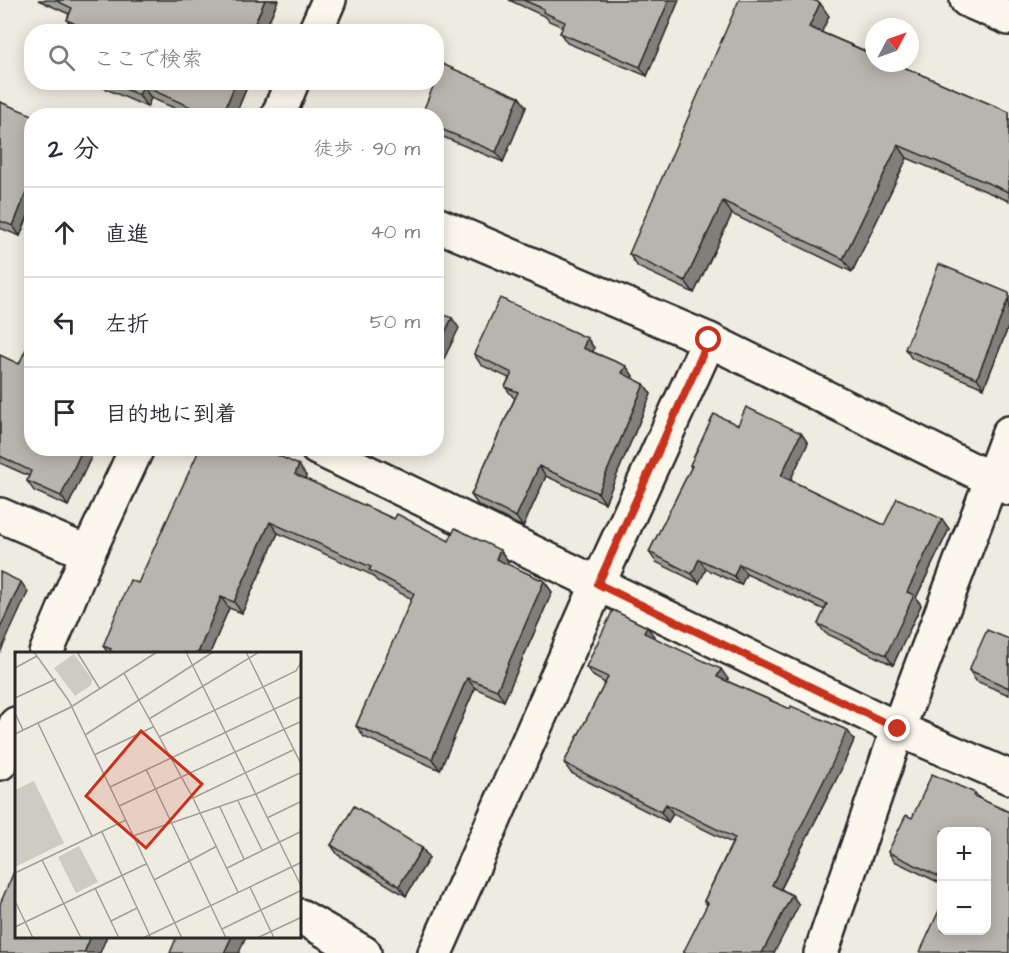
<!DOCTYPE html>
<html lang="ja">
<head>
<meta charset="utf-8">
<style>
  body { margin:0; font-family:"Architects Daughter","Klee One",sans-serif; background:#f7f7f7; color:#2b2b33 }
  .controls { position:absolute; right:18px; bottom:18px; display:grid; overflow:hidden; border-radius:12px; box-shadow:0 3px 15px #0003 }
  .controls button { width:54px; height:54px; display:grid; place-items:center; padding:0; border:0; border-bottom:2px solid #e1e1e2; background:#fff; color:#2b2b33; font:30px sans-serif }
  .compass { position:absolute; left:865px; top:18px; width:54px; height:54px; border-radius:50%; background:#fff; box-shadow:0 3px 15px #0003; rotate:49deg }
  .stop { position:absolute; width:18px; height:18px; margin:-14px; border:4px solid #c8321e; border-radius:50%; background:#fff }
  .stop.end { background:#c8321e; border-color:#fff; box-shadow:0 2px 6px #0008 }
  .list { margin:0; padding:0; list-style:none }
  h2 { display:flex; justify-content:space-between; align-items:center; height:78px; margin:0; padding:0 24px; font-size:26px }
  h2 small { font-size:20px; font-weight:400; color:#7c7c81 }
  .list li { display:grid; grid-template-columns:39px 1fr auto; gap:18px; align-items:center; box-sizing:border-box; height:90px; padding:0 24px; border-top:2px solid #e1e1e2 }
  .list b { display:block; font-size:22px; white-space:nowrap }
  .list em { font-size:20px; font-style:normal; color:#7c7c81 }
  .icon { flex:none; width:33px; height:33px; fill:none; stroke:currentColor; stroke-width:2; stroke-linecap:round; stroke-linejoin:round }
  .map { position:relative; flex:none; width:1009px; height:953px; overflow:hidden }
  .search { position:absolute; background:#fff; box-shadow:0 3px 15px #0003; left:24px; top:24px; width:420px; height:66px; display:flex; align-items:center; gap:15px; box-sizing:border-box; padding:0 21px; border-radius:24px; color:#7c7c81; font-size:22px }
  .panel { position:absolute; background:#fff; box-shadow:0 3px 15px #0003; left:24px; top:108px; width:420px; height:348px; border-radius:24px }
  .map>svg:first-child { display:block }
</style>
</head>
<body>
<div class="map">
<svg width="1009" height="953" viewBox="0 0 1009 953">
  <rect width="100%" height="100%" fill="#eeebe0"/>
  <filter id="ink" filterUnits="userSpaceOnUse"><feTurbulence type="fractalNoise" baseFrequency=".0167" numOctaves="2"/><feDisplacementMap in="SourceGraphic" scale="12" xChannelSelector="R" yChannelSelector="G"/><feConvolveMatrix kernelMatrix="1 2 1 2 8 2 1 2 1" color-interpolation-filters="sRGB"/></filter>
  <g filter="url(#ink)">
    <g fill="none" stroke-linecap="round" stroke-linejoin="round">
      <g stroke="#2b2b2b" stroke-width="38">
        <g id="minor">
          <path d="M967,0l42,18"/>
          <path d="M315,32l14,-32"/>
          <path d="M278,116l14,-34"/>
          <path d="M436,224l273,116 300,148"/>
          <path d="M317,448l581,281 111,48"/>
          <path d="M0,515l88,38"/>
          <path d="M46,653l42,-100 49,-105"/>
          <path d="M0,763l16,-39"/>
          <path d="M300,916l64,37"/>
          <path d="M435,953l163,-369 111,-244"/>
          <path d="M821,953l77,-224 111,-296"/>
        </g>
      </g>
      <use href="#minor" stroke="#fbf7ec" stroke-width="33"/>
    </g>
    <g fill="#9e9c96" stroke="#2b2b2b" stroke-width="1.5">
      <path d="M38,0h240l-14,32h-189l-8,-12 2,-6z"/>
      <path d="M509,0h170l-32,76 -80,-33 -7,-10 3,-6 -14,-6 -3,-4z"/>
      <path d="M829,16l-8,16 188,80v89l-102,-43 -55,114 -120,-58 -38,79 -56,-26 -9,-13z"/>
      <path d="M95,82h154l-14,34h-42l-42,-18 -4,9 -50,-22z"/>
      <path d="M519,97l7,10 -23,55 -67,-28v-18z"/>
      <path d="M0,102l32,14v90l-12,30 -20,-8v1z"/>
      <path d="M1009,293v32l-25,63 -72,-29 -7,-10z"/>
      <path d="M587,338l7,10 -1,4 33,14 7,10 -1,2 12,6 7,10 -46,109 -59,-27 -23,51 -45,-22 -7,-10 44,-97 -2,-1 -8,-10 4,-9 -28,-13 -7,-11z"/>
      <path d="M0,355l32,93h55l5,7 -24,51 -34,-15 -7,-10 2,-5 -29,-13z"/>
      <path d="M738,425l70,18 -18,37 94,45 58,-6 7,10 -33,69 5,7 -28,60 -68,-32 -7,-9 7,-14 -79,-36 -5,11 -35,-16 -7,14 -43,-21 -7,-10 42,-84 -1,-3z"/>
      <path d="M306,476l-1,3 89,40 55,22 51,9 8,11 -1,3 37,17 8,11 -48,109 -29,-13 -35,82 -76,-33 -8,-11 56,-127 -35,-18 -5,-6 -94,-42 -36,80 -13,-5 -19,45h-102l-5,-7 35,-63z"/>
      <path d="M654,636l-1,1 75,42 -1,2 63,28 57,21 7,10 -14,32 -59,117 11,6 7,10h-92l-3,-4 28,-58 -59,-29 -5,8 -97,-49 -7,-10 41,-80 -12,-7 -7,-9z"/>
      <path d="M1009,639v56l-33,-14 -7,-11z"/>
      <path d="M975,793l5,6 29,13 -22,118 -45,-99v53l-48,-23 -6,-9 24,-34z"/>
      <path d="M331,845l91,3 7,10 -23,38 -68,-41z"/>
    </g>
    <g fill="#817f7a" stroke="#2b2b2b" stroke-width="1.5">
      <path d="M265,0h13l-14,32h-13z"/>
      <path d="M669,0h10l-32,76 -7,-9z"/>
      <path d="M820,3l9,13 -11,24 -9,-13z"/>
      <path d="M236,82h13l-14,34h-13z"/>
      <path d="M143,86l8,12 -4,9 -8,-12z"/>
      <path d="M519,97l7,10 -23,55 -7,-10z"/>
      <path d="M898,145l9,13 -55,114 -9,-13z"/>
      <path d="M32,178v28l-12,30 -7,-10z"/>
      <path d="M723,201l9,13 -38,79 -9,-12z"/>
      <path d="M1009,297v28l-25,63 -7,-10z"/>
      <path d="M452,318l7,10 -23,47v-24z"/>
      <path d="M587,338l7,10 -4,10 -7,-10z"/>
      <path d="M626,366l7,10 -4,8 -7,-11z"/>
      <path d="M644,384l7,10 -46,109 -7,-10z"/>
      <path d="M801,433l7,10 -20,42 -7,-9z"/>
      <path d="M83,448h4l5,7 -24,51 -7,-10z"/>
      <path d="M299,465l7,11 -4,9 -7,-11z"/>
      <path d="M539,466l7,10 -23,51 -7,-10z"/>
      <path d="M942,519l7,10 -33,69 5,7 -28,60 -7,-10 21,-63z"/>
      <path d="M270,522l8,11 -36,80 -8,-11z"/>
      <path d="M500,550l8,11 -4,9 -8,-11z"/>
      <path d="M699,559l7,10 -7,14 -7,-9z"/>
      <path d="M739,564l7,10 -5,11 -7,-9z"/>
      <path d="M544,581l8,11 -48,109 -7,-11z"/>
      <path d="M21,582l7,10 -28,61v-25z"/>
      <path d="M221,597l8,11 -19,45h-12z"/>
      <path d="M647,627l7,9 -3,7 -7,-10z"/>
      <path d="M721,669l7,10 -4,8 -7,-10z"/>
      <path d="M467,678l8,10 -35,82 -8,-11z"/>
      <path d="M847,730l7,10 -14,32 -62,122 -6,-9z"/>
      <path d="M666,804l7,10 -5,8 -7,-10z"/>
      <path d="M422,848l7,10 -23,38 -7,-10z"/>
      <path d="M792,895l7,10 -25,48h-12z"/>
      <path d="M91,936h16l-7,17h-16z"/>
      <path d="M232,936h14l-7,17h-15z"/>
    </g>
    <g fill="#b8b5ae" stroke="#2b2b2b" stroke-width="1.5">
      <path d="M55,0h210l-14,32h-159l-25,-12 5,-12z"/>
      <path d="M523,0h146l-29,67 -80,-34 5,-11 -22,-10 1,-3z"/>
      <path d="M739,0h74l7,3 -11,24 65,28v8h20l115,49v80l-111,-47 -55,114 -120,-58 -38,80 -56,-27z"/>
      <path d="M442,64l77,33 -23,55 -60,-25v-11h-15l14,-34h1v-4z"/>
      <path d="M109,82h127l-14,34h-11l-68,-30 -4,9z"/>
      <path d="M0,102l35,14h-3v62l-19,48 -13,-5z"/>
      <path d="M939,264l70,29v4l-32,81 -72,-29z"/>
      <path d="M500,298l87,40 -4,10 43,18 -4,7 22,11 -46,109 -59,-27 -23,51 -45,-22 47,-103 -13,-5 7,-14 -38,-19z"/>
      <path d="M436,311l16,7 -16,33z"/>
      <path d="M32,336v112h51l-22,48 -34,-15 4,-10 -31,-15v-101l19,9z"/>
      <path d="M746,407l55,26 -20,43 103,49 13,-27 45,21 -35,73 7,3 -28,60 -68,-31 9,-20 -88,-40 -5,12 -35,-17 -7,15 -43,-22 43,-86 -2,-1 24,-51 24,11z"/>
      <path d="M200,448h62l37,17 -4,9 99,45 3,-5 52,27 6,-13 45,22 -4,9 48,22 -47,109 -30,-12 -35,81 -76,-33 58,-133 -45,-23 2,-3 -101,-45 -36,80 -13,-5 -23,56h-89l2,-4 -8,-3 27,-66 8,3z"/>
      <path d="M0,572l21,10 -21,46z"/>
      <path d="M613,610l34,17 -3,6 77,36 -4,8 73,32 1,-3 56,24 -14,32 -61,123 20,10 -30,58h-79l25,-50 -4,-2 31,-63 -69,-34 -5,8 -97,-49 44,-86 -22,-10z"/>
      <path d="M987,630l22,9v49l-40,-18z"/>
      <path d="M932,774l43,19 -1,3 35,16v141l-89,-1 22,-48v26h45v-99h-45v47l-54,-26 18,-37 6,3z"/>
      <path d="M354,806l68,42 -23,38 -68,-41z"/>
      <path d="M16,867v69h75l-7,17h-84v-49z"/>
      <path d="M177,936h55l-8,17h-54z"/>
    </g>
  </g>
  <g fill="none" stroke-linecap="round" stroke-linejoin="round" filter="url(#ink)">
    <path stroke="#c8321e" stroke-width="8" d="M709,340l-111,244 300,145"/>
  </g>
  <g transform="translate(15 652)">
    <rect width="286" height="286" fill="#eeebe0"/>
    <path d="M59,2l18,25 -1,6 -16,11 -21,-28zM19,129l30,62 -49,24v-77zM64,194l19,36 -22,11 -18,-36z" fill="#cecbc2"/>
    <path fill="none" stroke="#a09e98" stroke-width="1.5" d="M19,0l35,49 113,237M62,0l23,37M171,0l116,236M231,0l56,114M0,16l22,-12M109,21l69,125 45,94M0,46l41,-19M0,61l8,17M134,67l110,-67M23,71l54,113M0,82l56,-27 86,-55M70,83l128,-83M144,85l137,-66 6,-11M79,103l59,-28M131,117l80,169M95,135l192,-91M178,146l100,-48M223,149l24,49M104,154l183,-85M205,155l24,52M252,166l35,-17M87,180l49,106M118,184l123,-42 46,-22M27,208l39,78M212,216l75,-37M0,221l111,-53M139,228l63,-34M235,235l24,51M80,236l24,50M0,249l18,37M96,269l26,-13M0,275l131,-63M207,277l80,-39M128,286l159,-76M242,286l45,-21"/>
    <path fill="#c8321e" fill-opacity="0.15" stroke="#c8321e" stroke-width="3" d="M126,79l61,53 -56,64 -60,-52z"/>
    <rect width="286" height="286" fill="none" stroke="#2b2b2b" stroke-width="3"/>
  </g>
</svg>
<div class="controls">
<button>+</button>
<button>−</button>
</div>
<svg class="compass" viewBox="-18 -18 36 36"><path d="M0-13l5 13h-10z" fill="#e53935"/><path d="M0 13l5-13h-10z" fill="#7c7c81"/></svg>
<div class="stop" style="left:709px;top:340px"></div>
<div class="stop end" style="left:898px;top:729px"></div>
<div class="search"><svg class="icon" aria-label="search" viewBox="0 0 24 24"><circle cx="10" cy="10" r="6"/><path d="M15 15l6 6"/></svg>ここで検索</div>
<section class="panel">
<h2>2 分<small>徒歩 · 90 m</small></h2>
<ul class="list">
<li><svg class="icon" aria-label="ahead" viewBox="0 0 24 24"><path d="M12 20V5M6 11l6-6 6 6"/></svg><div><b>直進</b></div><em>40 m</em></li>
<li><svg class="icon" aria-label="left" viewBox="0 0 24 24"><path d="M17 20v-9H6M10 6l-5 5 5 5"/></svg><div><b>左折</b></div><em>50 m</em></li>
<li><svg class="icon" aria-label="arrive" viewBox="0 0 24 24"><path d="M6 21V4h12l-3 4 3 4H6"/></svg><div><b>目的地に到着</b></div></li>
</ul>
</section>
</div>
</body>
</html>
